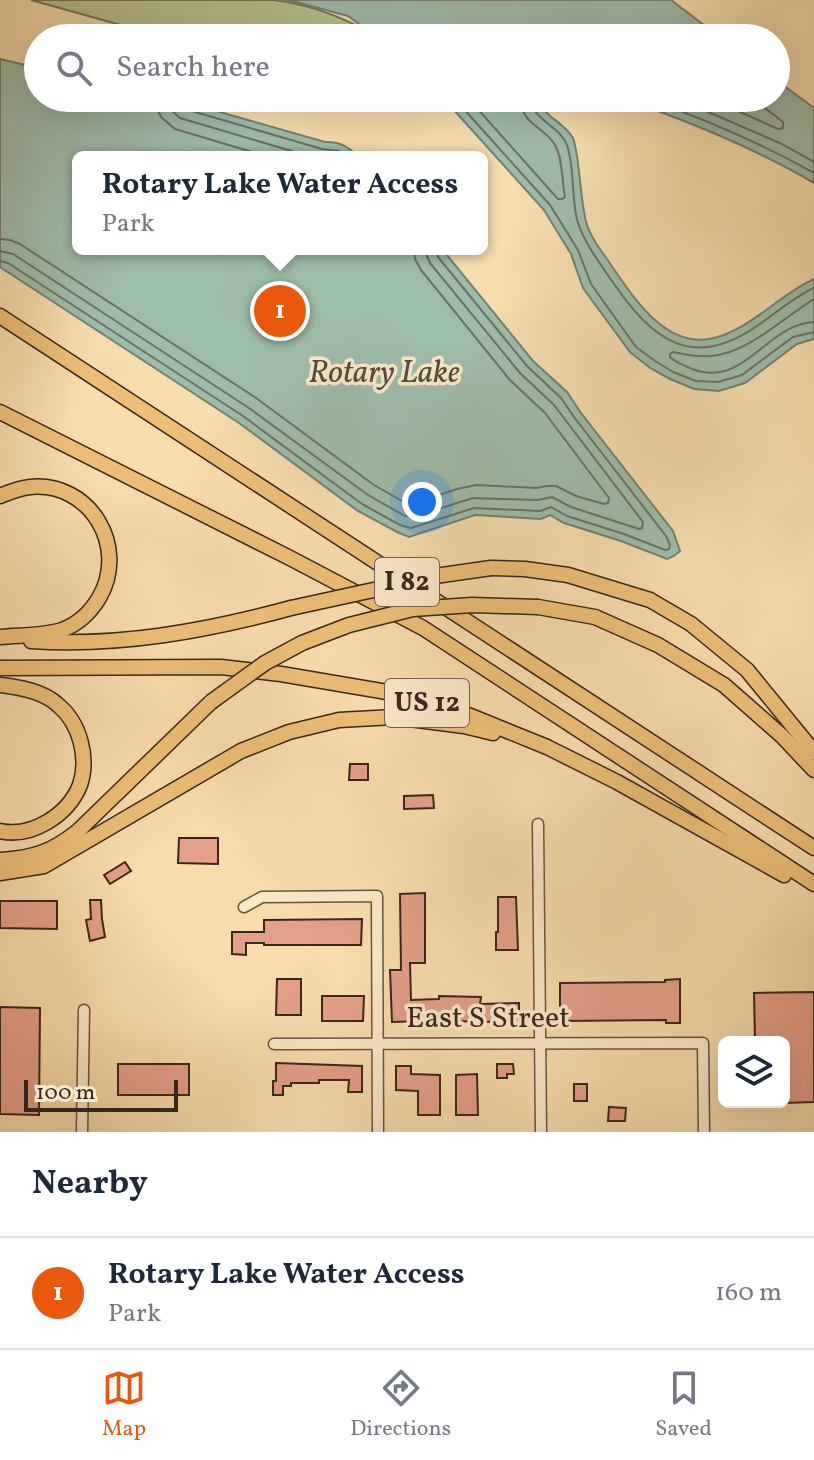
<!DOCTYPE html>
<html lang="en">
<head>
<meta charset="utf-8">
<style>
  body { margin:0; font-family:Vollkorn,serif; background:#f2f2f3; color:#1f2937 }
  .controls { position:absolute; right:24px; bottom:24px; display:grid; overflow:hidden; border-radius:12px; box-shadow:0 8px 32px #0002 }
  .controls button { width:72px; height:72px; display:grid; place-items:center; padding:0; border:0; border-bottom:2px solid #e0e1e3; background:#fff; color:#1f2937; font:40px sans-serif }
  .scale { position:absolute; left:24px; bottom:20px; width:154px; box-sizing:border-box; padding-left:8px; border:4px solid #37281d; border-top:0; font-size:22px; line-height:28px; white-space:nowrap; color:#37281d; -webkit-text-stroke:6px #fae8ca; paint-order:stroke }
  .you { position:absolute; left:422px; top:502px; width:28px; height:28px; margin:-20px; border:6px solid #fff; border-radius:50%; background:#1a73e8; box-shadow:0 0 0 12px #1a73e833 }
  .badge { display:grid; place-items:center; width:52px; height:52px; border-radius:50%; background:#ea580c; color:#fff; font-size:26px; font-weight:700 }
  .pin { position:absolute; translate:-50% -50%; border:4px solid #fff; box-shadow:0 2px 8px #0006 }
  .popup { position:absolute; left:72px; top:151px; width:416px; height:104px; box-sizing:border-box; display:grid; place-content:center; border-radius:12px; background:#fff; filter:drop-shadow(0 2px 6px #0005); font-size:26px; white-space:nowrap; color:#747a83 }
  .popup b { font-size:30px; color:#1f2937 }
  .popup::after { content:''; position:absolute; left:50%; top:100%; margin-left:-16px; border:16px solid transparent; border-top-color:#fff }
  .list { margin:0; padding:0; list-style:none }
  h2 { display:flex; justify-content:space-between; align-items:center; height:104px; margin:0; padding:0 32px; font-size:34px }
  h2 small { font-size:26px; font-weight:400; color:#747a83 }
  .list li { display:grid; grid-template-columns:52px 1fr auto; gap:24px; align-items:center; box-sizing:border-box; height:112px; padding:0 32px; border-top:2px solid #e0e1e3 }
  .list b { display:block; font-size:30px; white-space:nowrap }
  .list p { margin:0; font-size:26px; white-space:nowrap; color:#747a83 }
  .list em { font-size:26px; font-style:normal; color:#747a83 }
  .icon { flex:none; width:44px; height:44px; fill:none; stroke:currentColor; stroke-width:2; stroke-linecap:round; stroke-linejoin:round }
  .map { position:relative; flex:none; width:814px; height:1132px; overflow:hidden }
  .search { position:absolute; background:#fff; box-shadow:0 8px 32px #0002; left:24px; right:24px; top:24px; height:88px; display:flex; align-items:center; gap:20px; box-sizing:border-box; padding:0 28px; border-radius:44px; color:#747a83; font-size:30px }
  .sheet { height:216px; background:#fff }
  nav { display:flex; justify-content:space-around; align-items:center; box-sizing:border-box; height:112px; border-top:2px solid #e0e1e3; background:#fff; font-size:22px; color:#747a83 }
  nav a { display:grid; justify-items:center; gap:4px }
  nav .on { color:#ea580c }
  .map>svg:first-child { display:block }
</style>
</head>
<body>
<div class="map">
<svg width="814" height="1132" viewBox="0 0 814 1132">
  <rect width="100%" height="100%" fill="#f7dcad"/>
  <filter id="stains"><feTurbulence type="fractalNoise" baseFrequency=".0025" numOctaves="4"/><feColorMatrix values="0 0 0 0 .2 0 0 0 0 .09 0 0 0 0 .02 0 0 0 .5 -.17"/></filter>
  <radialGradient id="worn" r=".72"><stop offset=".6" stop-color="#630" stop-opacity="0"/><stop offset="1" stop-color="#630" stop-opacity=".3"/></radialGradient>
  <path fill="#b7c28e" stroke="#777556" stroke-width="2" d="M31,0h242c43,5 71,19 110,38h-216z"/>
  <g fill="#9dbca9" stroke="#748171" stroke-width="2">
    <path d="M279,0h392l50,38h-343l-30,-22 -52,-14z"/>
    <path d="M0,59l38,9v30h133l154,44c15,-1 23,5 34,15h-281v92h364l91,112 34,31 14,21 92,118 7,20 -6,5 -7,3 -46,-18 -57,-18 -14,-8 -9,4 -66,-4 -66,22 -12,-5 -39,-21 -119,-88 -239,-156z"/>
    <path d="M776,80l38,28v75c-61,-36 -125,-61 -191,-85h153z"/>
    <path d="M443,98h93c4,5 7,11 11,15 9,9 19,13 26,25 2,5 3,13 4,18 3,20 4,42 8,61 3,18 16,33 26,48 23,33 55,85 103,73 38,-10 65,-43 100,-59v60l-17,5 -52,39 -26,8 -25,-2 -24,-10 -20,-11 -20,-16 -47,-64 -12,-34 -27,-44z"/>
  </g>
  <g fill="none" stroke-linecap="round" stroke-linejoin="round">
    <g stroke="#6a7263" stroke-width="2">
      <path d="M156,98l1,10 4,9 14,12 94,28"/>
      <path d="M168,98l3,12 9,8 132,39"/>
      <path d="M178,98l1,7 6,4 137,40 17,2 8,6"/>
      <path d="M454,98l96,107 28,45 13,34 45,63 19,14 18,11 23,9 22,1 24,-7 51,-38 21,-5"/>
      <path d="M468,98l90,101h4l3,-2 -1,-6c-2,-14 -2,-34 -9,-46 -11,-19 -33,-19 -35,-47"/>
      <path d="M530,98c3,23 29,27 37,47 8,23 4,56 11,78 6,18 17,33 27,48 25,36 58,86 109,75 39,-8 65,-42 100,-58"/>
      <path d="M646,98c58,21 115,45 168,75"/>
      <path d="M676,98l106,46 32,18"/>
      <path d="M709,98l69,31 5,-1v-6l-31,-24"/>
      <path d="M0,239l10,1 10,4 236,154 118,87 35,20 48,-16 19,-4 60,3 11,-2h9l20,10 28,8 4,-1 1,-5 -64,-85 -35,-33 -89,-110 -6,-11 -1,-10"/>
      <path d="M0,251l13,3 236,154 119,87 37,21 8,1 60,-19 65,2 14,-3 19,10 68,22 3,-1 1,-6 -89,-117 -34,-32 -90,-110 -3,-7 -1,-7"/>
      <path d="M0,261l8,2 235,153 119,88 38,21 11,3 63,-20 66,3 11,-4 16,9 57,18 41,16 4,-1 1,-4 -4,-9 -92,-119 -13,-19 -34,-32 -89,-109 -2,-8"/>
      <path d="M814,299c-30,18 -67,55 -103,57 -13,1 -25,-1 -38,-4l-3,2v3c6,6 14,8 22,12 53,20 74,-45 122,-47"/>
    </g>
  </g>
  <g fill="#e49f89" stroke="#37281d" stroke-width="2">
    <path d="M350,764h18v16h-19z"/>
    <path d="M433,795l1,13 -30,1v-13z"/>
    <path d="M179,838h39v26l-40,-1z"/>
    <path d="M125,862l6,9 -21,13 -6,-9z"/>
    <path d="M425,893v70h-15l1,37 28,-1v-3l42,1 -1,7 39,-1v19l-84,-1v3h-12v-3l-31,1 -2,-52h11l-1,-76z"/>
    <path d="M498,897h18l2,53h-22v-18h2z"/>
    <path d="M90,900h11l1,19 3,18 -15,4 -4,-21 5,-1z"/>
    <path d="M0,901h57v28l-57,-1z"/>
    <path d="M362,919l-1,26h-97v-2h-18v12l-14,-1v-22h32v-12z"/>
    <path d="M277,979h24v36h-25z"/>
    <path d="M680,979v44h-14v-3l-106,1v-38l105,-1v-2z"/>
    <path d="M814,992v110l-30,1v-61h-29l-1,-49z"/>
    <path d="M322,996h42l-1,25h-41z"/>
    <path d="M0,1007l40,1 -1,107 -39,-1z"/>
    <path d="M276,1063l86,3v26h-14l1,-12h-30v3h-28v3h-8v9h-10v-14h3z"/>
    <rect x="118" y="1064" width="71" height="31"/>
    <path d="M497,1064h16l1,10h-7v4h-10z"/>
    <path d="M396,1066h15v8l29,1v40h-22v-24l-22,-1z"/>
    <path d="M477,1074l1,41h-22v-40z"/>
    <rect x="574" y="1084" width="13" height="17"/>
    <path d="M609,1107l17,1 -1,13h-17z"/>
  </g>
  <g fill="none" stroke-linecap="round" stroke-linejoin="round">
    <g stroke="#675541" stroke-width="13">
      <g id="minor">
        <path d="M538,824l3,308"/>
        <path d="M244,907l18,-10 115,-1 1,236"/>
        <path d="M274,1044l429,-1 1,89"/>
        <path d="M82,1132l2,-122"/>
      </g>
    </g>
    <g stroke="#37281d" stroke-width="17">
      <g id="highway">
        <path d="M0,316l814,532"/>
        <path d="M0,412l290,146 133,70 391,256"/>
        <path d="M0,496c10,-4 19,-8 30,-9 60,-6 99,60 69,111 -9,15 -21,26 -37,32 -19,6 -42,5 -62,7"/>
        <path d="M491,568l34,1 43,6 82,25 41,24 56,46 67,82"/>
        <path d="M538,607l57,10 63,28 66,40 58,51 32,34"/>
        <path d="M31,641c88,6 175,-10 260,-33"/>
        <path d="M0,668l221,-1 60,7 112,19 75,22 79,32 70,35 167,93"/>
        <path d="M0,685c19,2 43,6 58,20 22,18 31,53 22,80 -12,30 -48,53 -80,46"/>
        <path d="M0,860c33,-2 52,-8 78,-29l133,-129"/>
        <path d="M0,873l44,-7 197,-115 48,-19 50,-12 55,-3 70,9 29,7"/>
      </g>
    </g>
    <use href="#minor" stroke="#fae8ca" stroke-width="10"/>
    <use href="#highway" stroke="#ecbe76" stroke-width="14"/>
    <g stroke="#37281d" stroke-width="17" stroke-linecap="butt">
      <g id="highway-bridge">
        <path d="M291,608l151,-33 49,-7"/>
        <path d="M211,702l54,-39 37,-20 47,-18 64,-16 59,-4 66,2"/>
      </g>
    </g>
    <use href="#highway-bridge" stroke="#ecbe76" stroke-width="14"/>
  </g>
  <g text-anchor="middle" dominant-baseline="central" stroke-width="7" stroke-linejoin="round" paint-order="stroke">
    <g fill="#fae8ca" stroke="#726251" stroke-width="2">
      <rect x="375" y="558" width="64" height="48" rx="6"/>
      <rect x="385" y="679" width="84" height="48" rx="6"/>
    </g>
    <g font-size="28" font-weight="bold" fill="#37281d">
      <text x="407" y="582">I 82</text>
      <text x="427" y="703">US 12</text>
    </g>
    <g font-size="30" fill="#37281d" stroke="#fae8ca">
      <text x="488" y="1019">East S Street</text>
    </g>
    <g font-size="32" font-style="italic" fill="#504d40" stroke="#fae8ca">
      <text x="384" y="374">Rotary Lake</text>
    </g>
  </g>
  <rect width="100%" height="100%" filter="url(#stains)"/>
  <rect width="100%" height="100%" fill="url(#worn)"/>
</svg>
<div class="controls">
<button><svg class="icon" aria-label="layers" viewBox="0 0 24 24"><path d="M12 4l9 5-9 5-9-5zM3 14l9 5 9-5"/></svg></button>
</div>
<div class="scale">100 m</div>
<div class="you"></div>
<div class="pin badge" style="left:280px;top:311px">1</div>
<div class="popup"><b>Rotary Lake Water Access</b>Park</div>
<div class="search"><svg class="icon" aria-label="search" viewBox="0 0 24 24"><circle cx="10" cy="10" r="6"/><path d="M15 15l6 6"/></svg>Search here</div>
</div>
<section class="sheet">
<h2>Nearby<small></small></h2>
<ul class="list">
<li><span class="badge">1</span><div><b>Rotary Lake Water Access</b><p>Park</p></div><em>160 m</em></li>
</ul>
</section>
<nav>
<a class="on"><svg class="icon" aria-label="map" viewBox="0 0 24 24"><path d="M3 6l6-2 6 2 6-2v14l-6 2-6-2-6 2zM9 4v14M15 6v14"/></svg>Map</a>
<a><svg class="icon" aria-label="directions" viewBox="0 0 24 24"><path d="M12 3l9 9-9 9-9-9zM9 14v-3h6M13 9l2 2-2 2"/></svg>Directions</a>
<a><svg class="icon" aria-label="saved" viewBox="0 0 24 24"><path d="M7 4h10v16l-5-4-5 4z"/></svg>Saved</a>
</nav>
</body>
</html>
